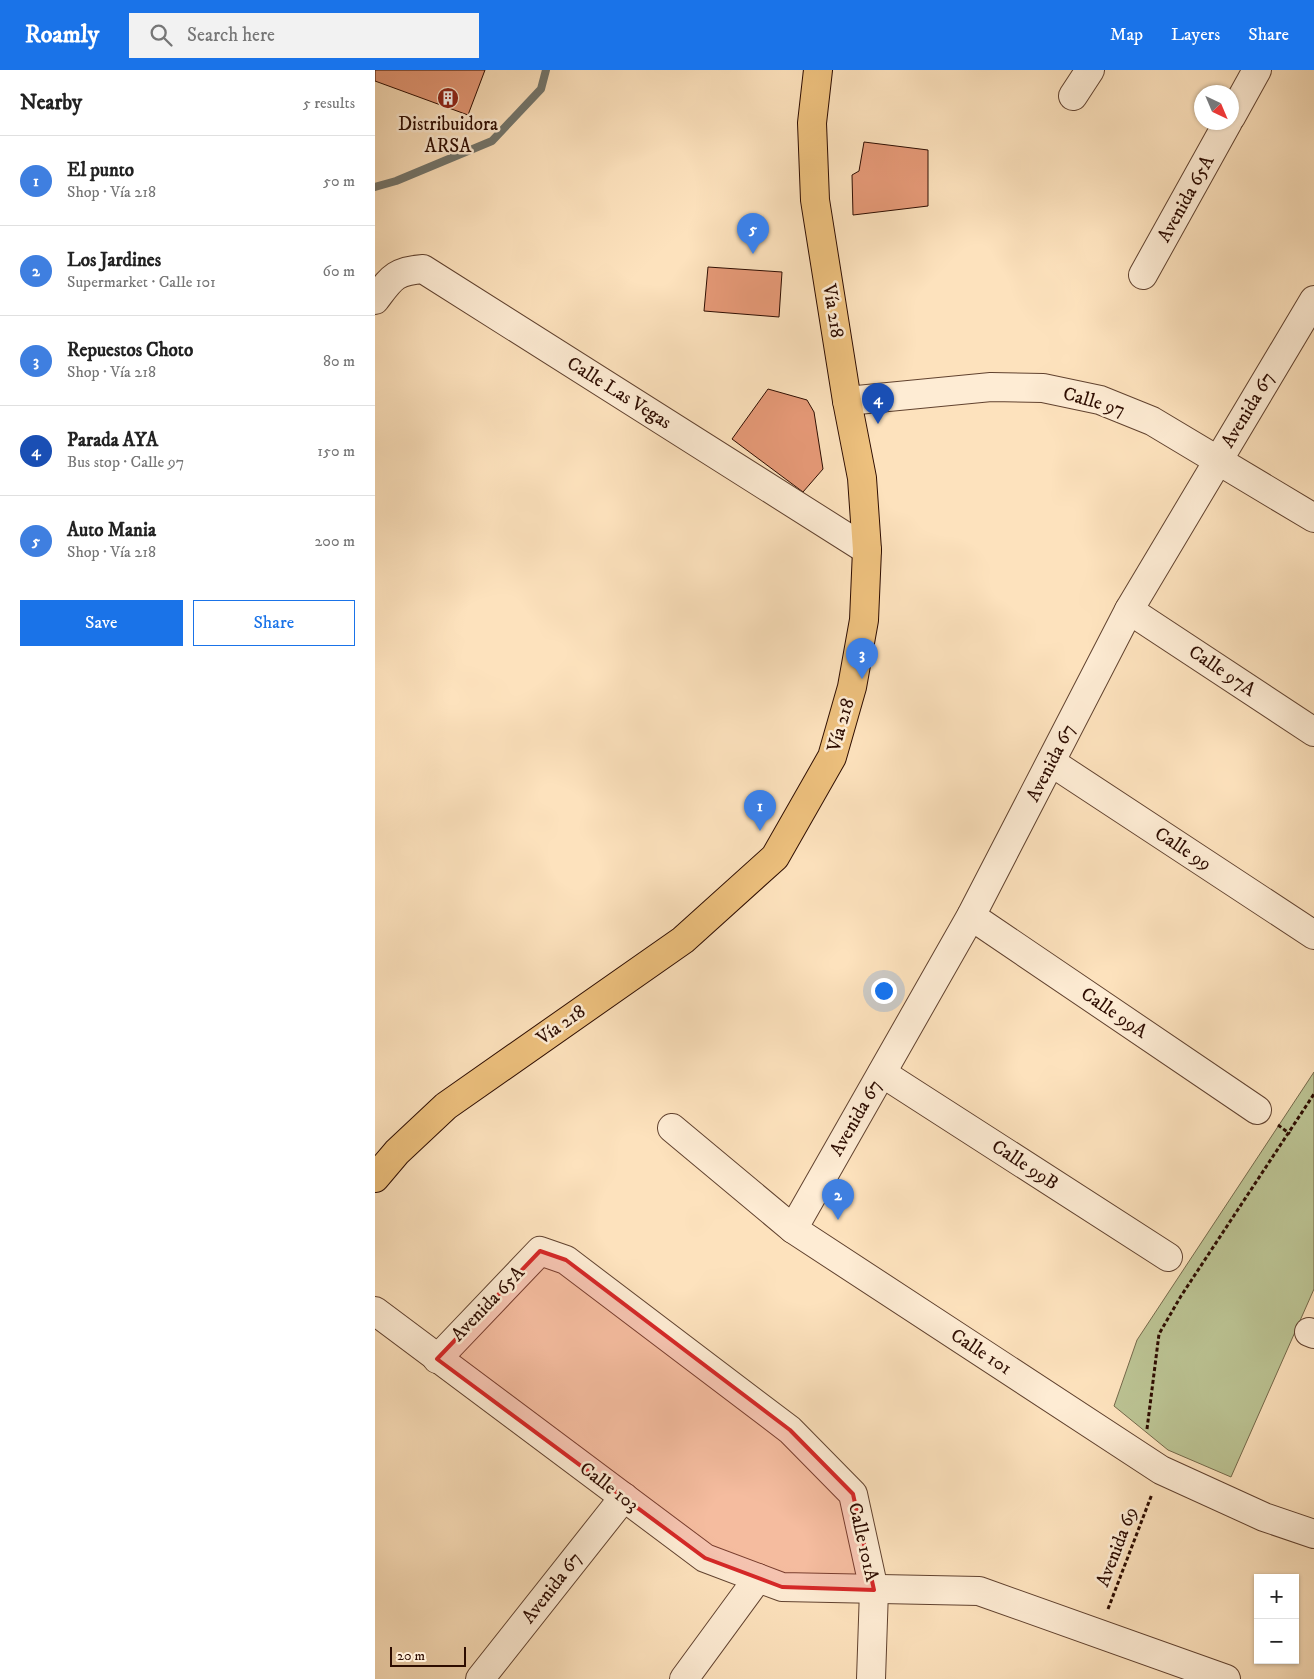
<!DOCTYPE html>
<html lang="en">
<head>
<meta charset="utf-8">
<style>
  body { margin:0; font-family:"IM FELL DW Pica",serif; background:#f2f2f2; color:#222 }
  .controls { position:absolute; right:15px; bottom:15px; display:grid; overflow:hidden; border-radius:0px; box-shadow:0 1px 4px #0004 }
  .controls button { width:45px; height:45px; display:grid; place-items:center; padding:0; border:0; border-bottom:1px solid #e0e0e0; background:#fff; color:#222; font:25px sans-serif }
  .compass { position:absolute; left:819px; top:15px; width:45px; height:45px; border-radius:50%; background:#fff; box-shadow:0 1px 4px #0004; rotate:136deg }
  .scale { position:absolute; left:15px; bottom:12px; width:76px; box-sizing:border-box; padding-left:5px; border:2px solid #2d0c00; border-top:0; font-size:14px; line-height:18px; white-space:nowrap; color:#2d0c00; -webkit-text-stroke:4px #feecd4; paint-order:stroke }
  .you { position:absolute; left:508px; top:920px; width:18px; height:18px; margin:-12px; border:4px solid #fff; border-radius:50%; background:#1a73e8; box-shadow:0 0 0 8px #1a73e833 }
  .badge { display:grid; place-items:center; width:32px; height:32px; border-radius:50%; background:#1a73e8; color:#fff; font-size:16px; font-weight:700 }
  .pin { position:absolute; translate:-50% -41px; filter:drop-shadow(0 1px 2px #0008) }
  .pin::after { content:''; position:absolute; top:26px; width:18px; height:15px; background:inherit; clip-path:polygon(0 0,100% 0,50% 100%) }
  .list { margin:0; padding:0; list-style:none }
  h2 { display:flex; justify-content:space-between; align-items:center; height:65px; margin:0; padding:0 20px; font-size:21px }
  h2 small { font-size:16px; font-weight:400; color:#767676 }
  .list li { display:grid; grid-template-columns:32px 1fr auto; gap:15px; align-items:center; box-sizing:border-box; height:90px; padding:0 20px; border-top:1px solid #e0e0e0 }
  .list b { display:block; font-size:19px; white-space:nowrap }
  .list p { margin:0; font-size:16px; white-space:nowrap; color:#767676 }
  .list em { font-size:16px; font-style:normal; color:#767676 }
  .actions { display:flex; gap:10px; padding:15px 20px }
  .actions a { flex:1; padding:11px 0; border:1px solid #1a73e8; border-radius:0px; text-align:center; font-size:18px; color:#1a73e8 }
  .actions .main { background:#1a73e8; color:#fff }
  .icon { flex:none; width:28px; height:28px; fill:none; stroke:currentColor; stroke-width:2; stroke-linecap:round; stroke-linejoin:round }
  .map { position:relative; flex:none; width:939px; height:1609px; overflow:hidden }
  header { display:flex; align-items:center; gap:30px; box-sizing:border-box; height:70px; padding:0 25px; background:#1a73e8; color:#fff }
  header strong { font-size:24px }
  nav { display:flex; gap:28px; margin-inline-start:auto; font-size:18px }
  .search { width:350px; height:45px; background:#f2f2f2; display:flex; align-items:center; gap:12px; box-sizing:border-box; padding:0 18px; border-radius:0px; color:#767676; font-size:19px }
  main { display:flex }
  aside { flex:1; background:#fff }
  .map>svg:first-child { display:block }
</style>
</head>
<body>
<header>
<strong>Roamly</strong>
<div class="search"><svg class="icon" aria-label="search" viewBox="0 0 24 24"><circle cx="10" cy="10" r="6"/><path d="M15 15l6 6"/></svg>Search here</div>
<nav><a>Map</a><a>Layers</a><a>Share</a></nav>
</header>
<main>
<aside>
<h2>Nearby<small>5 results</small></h2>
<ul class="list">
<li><span class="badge" style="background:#3f7fe0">1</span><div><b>El punto</b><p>Shop · Vía 218</p></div><em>50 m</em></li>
<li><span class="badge" style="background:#3f7fe0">2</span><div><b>Los Jardines</b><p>Supermarket · Calle 101</p></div><em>60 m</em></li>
<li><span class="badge" style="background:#3f7fe0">3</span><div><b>Repuestos Choto</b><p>Shop · Vía 218</p></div><em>80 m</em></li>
<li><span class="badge" style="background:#1a4fb4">4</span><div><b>Parada AYA</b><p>Bus stop · Calle 97</p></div><em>150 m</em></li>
<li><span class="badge" style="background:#3f7fe0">5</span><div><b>Auto Mania</b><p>Shop · Vía 218</p></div><em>200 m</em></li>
</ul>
<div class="actions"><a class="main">Save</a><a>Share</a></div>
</aside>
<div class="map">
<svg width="939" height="1609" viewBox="0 0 939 1609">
  <rect width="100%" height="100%" fill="#fde2bd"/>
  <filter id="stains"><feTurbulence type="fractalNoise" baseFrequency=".004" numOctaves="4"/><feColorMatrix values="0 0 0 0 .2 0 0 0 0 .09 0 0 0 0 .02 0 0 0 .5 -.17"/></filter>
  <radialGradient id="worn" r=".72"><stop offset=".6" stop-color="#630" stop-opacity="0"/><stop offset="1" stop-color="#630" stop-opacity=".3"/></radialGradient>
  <path fill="#bcc494" stroke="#74684a" d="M939,1002v217l-83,188 -63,-27 -54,-44 23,-66z"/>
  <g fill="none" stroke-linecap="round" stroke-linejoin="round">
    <path stroke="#73766d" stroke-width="8" d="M0,117l21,-6 96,-40 49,-52 5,-19"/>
  </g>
  <g fill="#e79a78" stroke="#2d0c00">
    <path d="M0,0h110l-17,45 -93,-34z"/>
    <path d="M489,72l64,8v56l-75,9 -1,-40 7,-4z"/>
    <path d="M333,197l74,5 -3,45 -75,-6z"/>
    <path d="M393,319l39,11 7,12 9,57 -20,23 -71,-53z"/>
  </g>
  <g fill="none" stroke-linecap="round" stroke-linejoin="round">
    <g stroke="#61422f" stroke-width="30">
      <g id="minor">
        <path d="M698,26l17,-26"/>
        <path d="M856,47l26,-47"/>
        <path d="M768,205l85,-153"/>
        <path d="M0,230c16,-21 19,-29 48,-31l444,281"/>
        <path d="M472,331l144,-14 52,1 57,12 52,21 162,97"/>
        <path d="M754,540l185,122"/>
        <path d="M676,692l263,173"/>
        <path d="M596,846l286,194"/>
        <path d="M507,1003l286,184"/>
        <path d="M297,1058l121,101 368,241 103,47 50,17"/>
        <path d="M418,1159l178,-313 158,-306 185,-310"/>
        <path d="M0,1241l330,247 77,29 197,4 247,88"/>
        <path d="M934,1262l5,2"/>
        <path d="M62,1289l103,-108 26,9 224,170 63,64 21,96 -3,89"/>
        <path d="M105,1609l144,-182"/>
        <path d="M309,1609l74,-101"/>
      </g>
    </g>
    <g stroke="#2d0c00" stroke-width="30">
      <path id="major" d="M0,1108l22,-26 49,-46 237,-166 92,-83 57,-100 20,-70 12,-67 3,-70 -5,-72 -15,-77 -32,-201 -3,-77 6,-53"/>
    </g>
    <g stroke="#2d0c00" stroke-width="3" stroke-dasharray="4 2.5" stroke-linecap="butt">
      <path d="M903,1055l12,9"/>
      <path d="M772,1359l12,-95 22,-38 133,-202"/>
      <path d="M733,1539l44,-115"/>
    </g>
    <use href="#minor" stroke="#feecd4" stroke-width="28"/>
    <use href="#major" stroke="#eec17e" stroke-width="28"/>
  </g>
  <path fill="#d62828" fill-opacity="0.2" stroke="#d62828" stroke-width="4" stroke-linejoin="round" d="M165,1181l26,9 224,170 63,64 21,96 -92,-3 -77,-29 -268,-199z"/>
  <defs>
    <g id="building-disc" transform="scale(1.125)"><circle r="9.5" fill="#8f2418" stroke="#feecd4"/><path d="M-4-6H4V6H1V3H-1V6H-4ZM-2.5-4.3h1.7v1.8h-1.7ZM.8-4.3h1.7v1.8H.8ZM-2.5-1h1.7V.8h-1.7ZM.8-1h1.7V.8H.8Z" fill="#fff"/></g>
  </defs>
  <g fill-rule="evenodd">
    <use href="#building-disc" x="73" y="28"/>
  </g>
  <g text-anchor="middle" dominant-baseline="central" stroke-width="5" stroke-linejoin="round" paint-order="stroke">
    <g font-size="19" fill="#2d0c00" stroke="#feecd4">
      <text x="73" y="54">Distribuidora<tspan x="73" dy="22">ARSA</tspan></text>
    </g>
    <g font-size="19" fill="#2d0c00" stroke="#feecd4">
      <text transform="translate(811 129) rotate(-61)">Avenida 65A</text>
      <text transform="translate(458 241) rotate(81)">Vía 218</text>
      <text transform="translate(244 323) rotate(32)">Calle Las Vegas</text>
      <text transform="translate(719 332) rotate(16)">Calle 97</text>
      <text transform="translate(873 340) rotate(-59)">Avenida 67</text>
      <text transform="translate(847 601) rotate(34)">Calle 97A</text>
      <text transform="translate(466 655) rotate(-74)">Vía 218</text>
      <text transform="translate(676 693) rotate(-63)">Avenida 67</text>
      <text transform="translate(808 779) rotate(33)">Calle 99</text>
      <text transform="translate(739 943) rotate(34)">Calle 99A</text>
      <text transform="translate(186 955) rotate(-35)">Vía 218</text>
      <text transform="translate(481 1048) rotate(-60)">Avenida 67</text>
      <text transform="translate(650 1095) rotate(33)">Calle 99B</text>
      <text transform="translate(113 1234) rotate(-46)">Avenida 65A</text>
      <text transform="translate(606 1282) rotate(33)">Calle 101</text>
      <text transform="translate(234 1417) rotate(37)">Calle 103</text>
      <text transform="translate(488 1472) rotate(77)">Calle 101A</text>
      <text transform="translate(742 1477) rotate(-69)">Avenida 69</text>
      <text transform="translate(177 1518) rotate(-52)">Avenida 67</text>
    </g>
  </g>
  <rect width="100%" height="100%" filter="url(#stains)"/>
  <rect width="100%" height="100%" fill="url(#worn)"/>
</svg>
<div class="controls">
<button>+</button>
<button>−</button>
</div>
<svg class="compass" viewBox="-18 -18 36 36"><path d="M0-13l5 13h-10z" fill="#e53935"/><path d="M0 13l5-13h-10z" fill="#767676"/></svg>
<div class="scale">20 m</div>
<div class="you"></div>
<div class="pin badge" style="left:385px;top:761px;background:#3f7fe0">1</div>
<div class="pin badge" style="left:463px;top:1150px;background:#3f7fe0">2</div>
<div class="pin badge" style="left:487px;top:609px;background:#3f7fe0">3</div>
<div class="pin badge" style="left:503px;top:354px;background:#1a4fb4">4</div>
<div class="pin badge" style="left:378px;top:184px;background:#3f7fe0">5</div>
</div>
</main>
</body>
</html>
